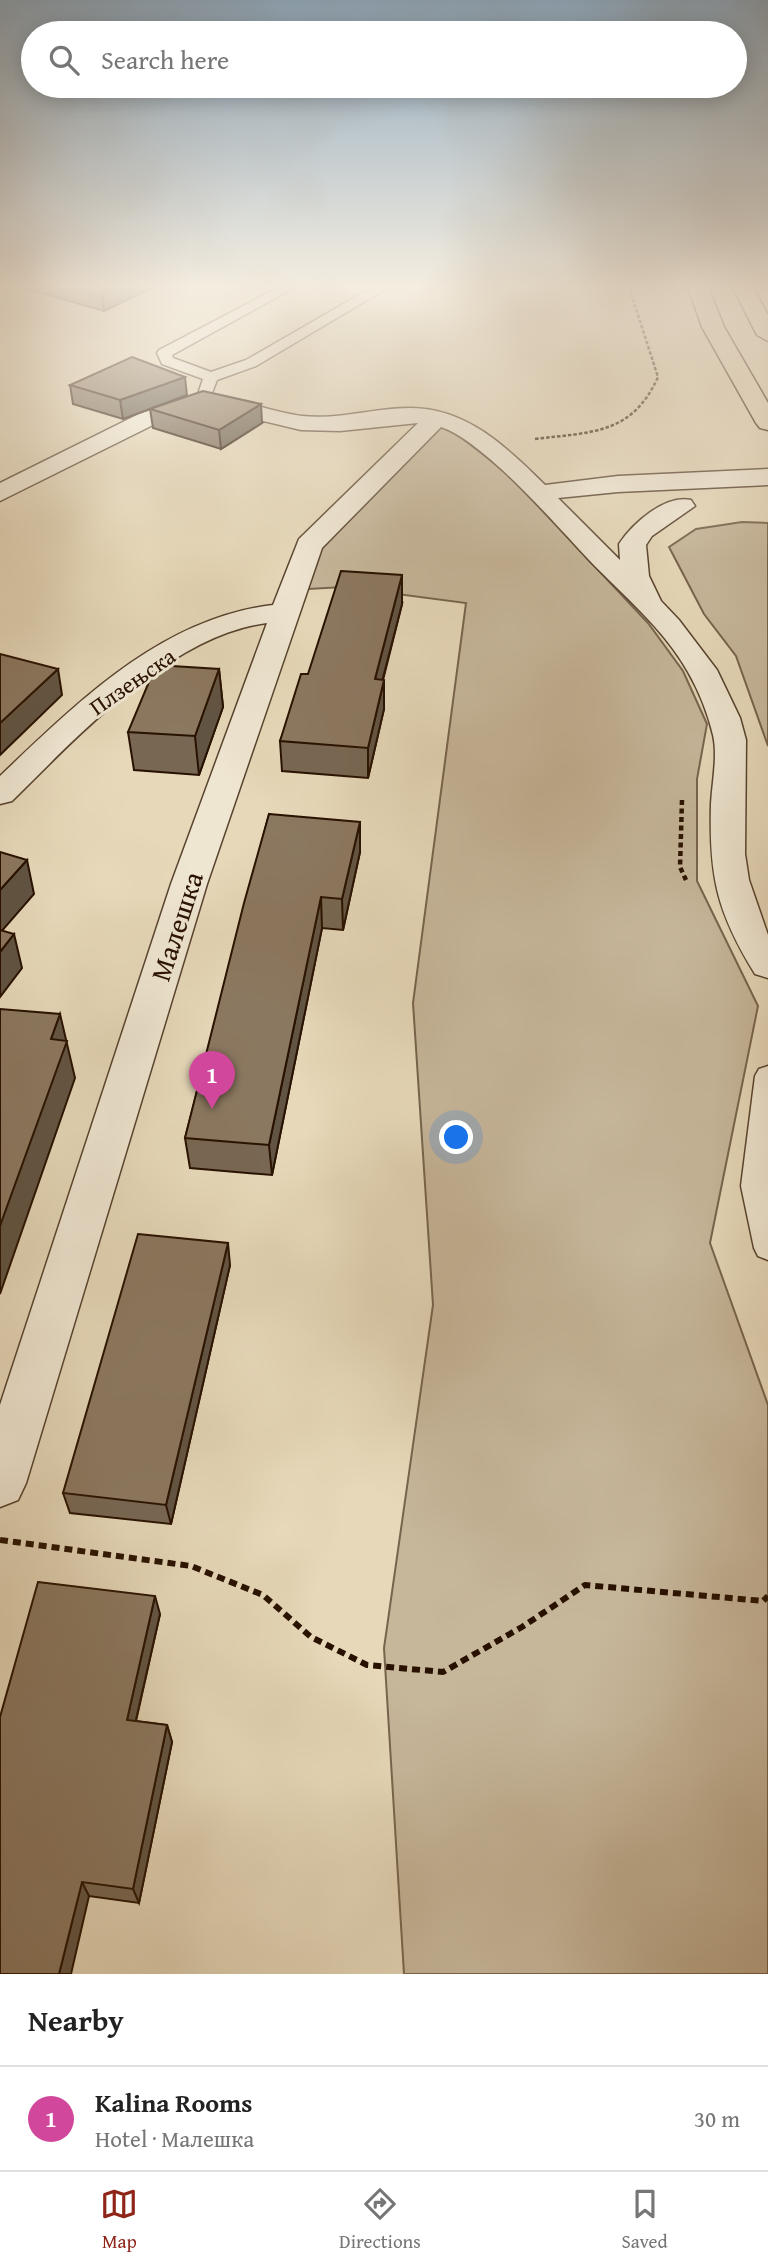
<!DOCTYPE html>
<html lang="en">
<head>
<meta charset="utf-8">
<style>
  body { margin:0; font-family:"Gentium Book Plus",serif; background:#f2f2f2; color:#222 }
  .you { position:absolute; left:457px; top:1138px; width:24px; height:24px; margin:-18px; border:5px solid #fff; border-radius:50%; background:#1a73e8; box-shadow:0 0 0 10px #1a73e833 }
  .badge { display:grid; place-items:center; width:46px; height:46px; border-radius:50%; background:#8f2418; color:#fff; font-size:23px; font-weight:700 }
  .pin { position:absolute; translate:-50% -58px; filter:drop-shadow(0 2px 4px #0008) }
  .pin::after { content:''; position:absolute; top:37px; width:24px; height:21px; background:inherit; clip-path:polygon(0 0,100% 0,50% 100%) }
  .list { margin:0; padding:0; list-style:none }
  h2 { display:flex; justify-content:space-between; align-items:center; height:91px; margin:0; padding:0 28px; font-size:30px }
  h2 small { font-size:23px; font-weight:400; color:#767676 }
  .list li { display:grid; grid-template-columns:46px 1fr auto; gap:21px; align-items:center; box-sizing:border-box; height:105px; padding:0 28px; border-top:2px solid #e0e0e0 }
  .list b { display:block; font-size:26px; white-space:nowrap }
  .list p { margin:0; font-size:23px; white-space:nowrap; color:#767676 }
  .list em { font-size:23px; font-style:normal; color:#767676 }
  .icon { flex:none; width:38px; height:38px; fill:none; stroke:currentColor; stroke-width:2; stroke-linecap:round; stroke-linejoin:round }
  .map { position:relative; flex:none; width:768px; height:1974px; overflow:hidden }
  .search { position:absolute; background:#fff; box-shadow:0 4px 18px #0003; left:21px; right:21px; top:21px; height:77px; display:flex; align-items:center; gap:18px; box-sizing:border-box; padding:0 24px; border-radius:38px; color:#767676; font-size:26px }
  .sheet { height:196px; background:#fff }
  nav { display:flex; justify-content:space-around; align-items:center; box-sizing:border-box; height:98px; border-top:2px solid #e0e0e0; background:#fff; font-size:19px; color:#767676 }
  nav a { display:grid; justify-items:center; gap:4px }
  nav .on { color:#8f2418 }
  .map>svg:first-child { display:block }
</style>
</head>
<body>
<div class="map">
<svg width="768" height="1974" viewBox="0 0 768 1974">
  <rect width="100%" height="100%" fill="#e6d8b9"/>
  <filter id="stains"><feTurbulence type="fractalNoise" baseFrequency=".00286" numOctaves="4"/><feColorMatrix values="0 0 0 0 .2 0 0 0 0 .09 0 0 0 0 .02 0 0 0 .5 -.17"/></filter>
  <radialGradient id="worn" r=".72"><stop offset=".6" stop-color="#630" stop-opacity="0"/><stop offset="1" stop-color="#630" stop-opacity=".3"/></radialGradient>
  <g fill="#c6b69a" stroke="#77644d" stroke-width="2">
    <path d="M445,425l63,49 140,149 35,48 24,53 -10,55v102l61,125 -48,237 58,162v569h-364l-20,-326 49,-343 -20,-302 53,-400 -122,-16 -53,3 99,-136z"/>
    <path d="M742,522l26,1v223l-32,-90 -32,-42 -35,-67 27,-18z"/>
  </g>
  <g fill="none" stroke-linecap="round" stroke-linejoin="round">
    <g stroke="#58432e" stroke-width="3">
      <g id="lane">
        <path d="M285,284h16l-129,71 1,3 38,14 35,-12 132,-76h16l-138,82 -39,14 -9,23h-10l-2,-3 7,-21 -41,-15 -5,-11 2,-3z"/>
        <path d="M768,1066v194l-10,-4 -4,-8 -13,-62 14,-110 4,-7z"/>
      </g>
    </g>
    <g stroke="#58432e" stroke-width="3">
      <path id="street" d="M203,393c34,4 66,19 99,23 37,4 71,-8 107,-8 56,-1 98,39 136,77l73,-9 150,-7v16l-150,7 -60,6 62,62 -1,-16c13,-20 46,-50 72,-44l4,6 -43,30 -6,9 3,31 12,25 18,19 38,50 23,48 6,22 -1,114 4,26 19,55v43l-13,-4c-38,-62 -46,-97 -44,-170 1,-21 7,-48 2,-69 -5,-21 -14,-44 -25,-63 -24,-43 -65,-77 -98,-111 -34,-36 -105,-119 -149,-134l-119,121 -115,336 -181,599 -8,17 -18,7v-102l171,-521 96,-261c-96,12 -190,114 -255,178l-12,3v-28c78,-74 162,-158 273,-171l26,-66 119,-116 -78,8 -39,-1 -96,-23 -50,17 -155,77v-18l139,-69z"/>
    </g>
    <g stroke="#281100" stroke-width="3">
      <g id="highway">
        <path d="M687,284h20l17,43 44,76v27l-8,-2 -4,-5 -54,-96z"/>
        <path d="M731,284h20l17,31v26l-11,-6z"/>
      </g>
    </g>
    <path stroke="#281100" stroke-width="2.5" stroke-dasharray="3.5 2" stroke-linecap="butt" d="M535,439c56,-7 97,-4 123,-62l-30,-93"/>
    <path stroke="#281100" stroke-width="4.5" stroke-dasharray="5 3.5" stroke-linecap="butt" d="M682,800l-2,67 6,13"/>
    <path stroke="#281100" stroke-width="6" stroke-dasharray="8 5" stroke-linecap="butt" d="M0,1540l191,26 72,29 48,42 56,28 76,7 79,-45 63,-42 178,16 5,-5"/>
    <use href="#lane" fill="#efe6d2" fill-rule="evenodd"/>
    <use href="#street" fill="#efe6d2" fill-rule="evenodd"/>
    <use href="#highway" fill="#e6d8b9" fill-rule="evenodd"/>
  </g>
  <g fill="#786753" stroke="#281100" stroke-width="2">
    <path d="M10,284h150l-56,27z"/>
    <path d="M70,385l117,10 -64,24 -50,-15z"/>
    <path d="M150,409l112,14 -41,26 -68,-21z"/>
    <path d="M402,604l-19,76 1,29 -16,69 -86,-7 -2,-30 28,-67z"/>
    <path d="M219,669l4,38 -24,68 -65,-5 -6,-38z"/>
    <path d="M269,814l91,38 -17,78 -21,-2 -50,247 -82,-7 -5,-30z"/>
    <path d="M230,1265l-59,259 -101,-11 -7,-20z"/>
    <path d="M160,1614l-24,107 31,4 5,17 -33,161 -50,-7 -89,78z"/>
  </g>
  <g fill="#615443" stroke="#281100" stroke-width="2">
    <path d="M108,284h52l-56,27 -3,-24z"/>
    <path d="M185,377l2,18 -64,24 -3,-19z"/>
    <path d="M261,404l1,19 -41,26 -2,-19z"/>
    <path d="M402,575v29l-27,105v-30z"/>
    <path d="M58,669l4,26 -62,60v-32z"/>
    <path d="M219,669l4,38 -24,68 -4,-39z"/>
    <path d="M384,680v29l-16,69v-30z"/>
    <path d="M360,822v30l-17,78 -1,-31z"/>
    <path d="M27,860l7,34 -34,39v-43z"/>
    <path d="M321,897l1,31 -50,247 -3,-30z"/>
    <path d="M14,934l8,34 -22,29v-45z"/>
    <path d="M60,1014l15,64 -75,216v-68l51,-187z"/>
    <path d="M228,1243l2,22 -59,259 -5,-19z"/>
    <path d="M155,1596l5,18 -28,123 -5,-17z"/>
    <path d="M167,1725l5,17 -33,161 -6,-14z"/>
    <path d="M82,1882l7,14 -18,78h-12z"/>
  </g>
  <g fill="#8b7860" stroke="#281100" stroke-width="2">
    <path d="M89,284h19l-7,3z"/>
    <path d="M132,357l53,20 -65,23 -50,-15z"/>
    <path d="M203,391l58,13 -42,26 -69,-21z"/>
    <path d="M341,571l61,4 -27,104 9,1 -16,68 -88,-7 21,-67h7z"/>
    <path d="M0,654l58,15 -58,54z"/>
    <path d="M156,665l63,4 -24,67 -67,-4z"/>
    <path d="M269,814l91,8 -18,77 -21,-2 -52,248 -84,-7 59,-235z"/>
    <path d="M0,852l27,8 -27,30z"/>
    <path d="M0,930l14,4 -14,18z"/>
    <path d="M0,1009l60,5 -9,25 16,2 -67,185z"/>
    <path d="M138,1234l90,9 -62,262 -103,-12z"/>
    <path d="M38,1582l117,14 -28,124 40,5 -34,164 -51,-7 -23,92h-59v-257z"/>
  </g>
  <linearGradient id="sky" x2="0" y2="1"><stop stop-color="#8da7bc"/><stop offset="0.51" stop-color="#f4ede0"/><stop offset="1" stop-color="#f4ede0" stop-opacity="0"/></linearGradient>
  <rect width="768" height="561" fill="url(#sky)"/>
  <g text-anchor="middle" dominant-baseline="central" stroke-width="6" stroke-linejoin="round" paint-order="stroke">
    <g font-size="23" fill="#281100" stroke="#efe6d2">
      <text transform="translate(132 681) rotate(-35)">Плзењска</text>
    </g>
    <g font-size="28" fill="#281100" stroke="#efe6d2">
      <text transform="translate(176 926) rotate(-72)">Малешка</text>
    </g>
  </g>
  <rect width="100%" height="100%" filter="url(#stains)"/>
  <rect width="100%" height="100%" fill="url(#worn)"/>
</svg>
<div class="you"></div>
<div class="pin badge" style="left:212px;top:1109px;background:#d1479c">1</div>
<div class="search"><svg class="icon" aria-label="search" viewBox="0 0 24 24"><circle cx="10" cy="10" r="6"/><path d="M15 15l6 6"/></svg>Search here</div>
</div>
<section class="sheet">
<h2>Nearby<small></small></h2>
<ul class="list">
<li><span class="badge" style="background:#d1479c">1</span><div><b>Kalina Rooms</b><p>Hotel · Малешка</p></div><em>30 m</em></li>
</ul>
</section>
<nav>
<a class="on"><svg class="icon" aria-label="map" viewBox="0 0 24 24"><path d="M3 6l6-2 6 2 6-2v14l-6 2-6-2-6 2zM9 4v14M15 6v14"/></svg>Map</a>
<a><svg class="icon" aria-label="directions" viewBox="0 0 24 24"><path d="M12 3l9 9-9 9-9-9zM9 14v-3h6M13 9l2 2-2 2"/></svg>Directions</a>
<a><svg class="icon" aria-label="saved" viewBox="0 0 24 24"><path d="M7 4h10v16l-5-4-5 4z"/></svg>Saved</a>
</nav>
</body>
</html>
